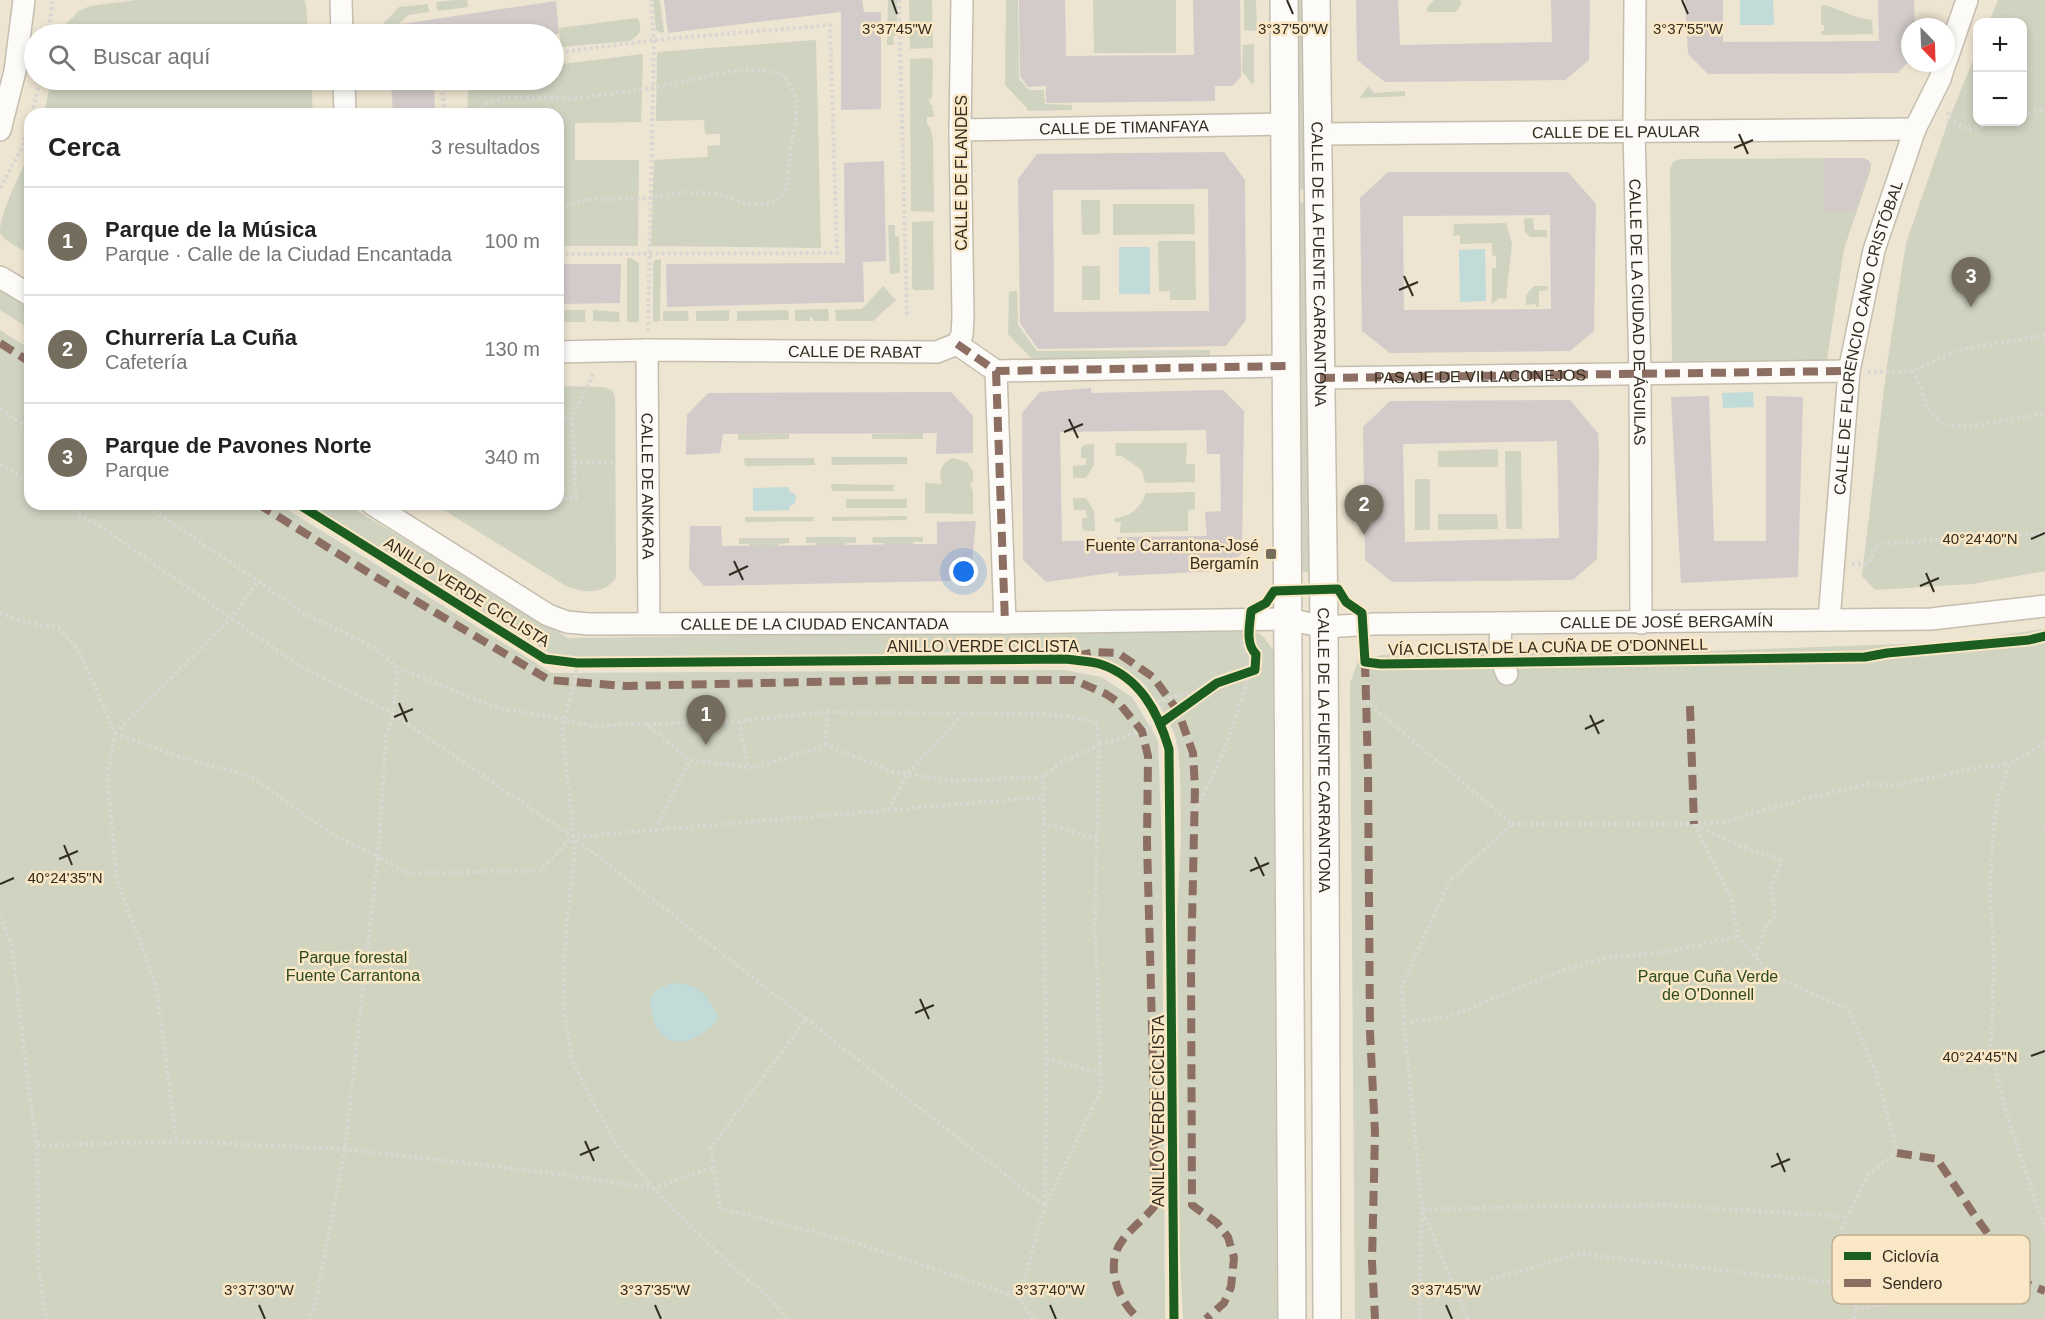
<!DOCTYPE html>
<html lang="es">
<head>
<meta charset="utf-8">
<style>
  body { margin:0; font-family:Helvetica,sans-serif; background:#f6f6f6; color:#222 }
  .controls { position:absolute; right:18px; top:18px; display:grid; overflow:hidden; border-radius:12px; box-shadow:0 3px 9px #0003 }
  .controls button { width:54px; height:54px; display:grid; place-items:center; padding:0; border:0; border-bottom:2px solid #e0e0e0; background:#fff; color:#222; font:30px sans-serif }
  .compass { position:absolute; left:1901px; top:18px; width:54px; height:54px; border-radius:50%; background:#fff; box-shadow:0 3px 9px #0003; rotate:157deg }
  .you { position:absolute; left:964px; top:572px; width:21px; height:21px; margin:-15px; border:4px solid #fff; border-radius:50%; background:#1a73e8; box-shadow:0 0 0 9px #1a73e833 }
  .badge { display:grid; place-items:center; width:39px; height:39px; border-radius:50%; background:#746d5e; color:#fff; font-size:20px; font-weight:700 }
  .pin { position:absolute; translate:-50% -50px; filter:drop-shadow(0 2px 3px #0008) }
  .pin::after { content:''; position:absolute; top:32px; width:21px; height:18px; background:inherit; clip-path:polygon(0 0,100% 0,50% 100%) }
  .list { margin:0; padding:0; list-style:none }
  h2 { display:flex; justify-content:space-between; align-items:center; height:78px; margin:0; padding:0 24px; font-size:26px }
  h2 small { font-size:20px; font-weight:400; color:#767676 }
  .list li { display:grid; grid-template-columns:39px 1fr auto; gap:18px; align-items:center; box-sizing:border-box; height:108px; padding:0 24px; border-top:2px solid #e0e0e0 }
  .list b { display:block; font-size:22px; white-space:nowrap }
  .list p { margin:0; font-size:20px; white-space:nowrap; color:#767676 }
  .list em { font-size:20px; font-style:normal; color:#767676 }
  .icon { flex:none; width:33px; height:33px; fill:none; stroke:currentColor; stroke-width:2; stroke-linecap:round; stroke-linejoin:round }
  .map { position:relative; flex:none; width:2045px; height:1319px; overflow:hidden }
  .search { position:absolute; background:#fff; box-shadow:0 3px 9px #0003; left:24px; top:24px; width:540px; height:66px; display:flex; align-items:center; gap:15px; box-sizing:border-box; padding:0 21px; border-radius:33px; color:#767676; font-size:22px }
  .panel { position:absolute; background:#fff; box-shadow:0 3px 9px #0003; left:24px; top:108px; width:540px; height:402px; border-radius:18px }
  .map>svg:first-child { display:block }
</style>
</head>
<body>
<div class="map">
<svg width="2045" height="1319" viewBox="0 0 2045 1319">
  <rect width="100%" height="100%" fill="#ede4d1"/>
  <g fill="#cfd3c0">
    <path d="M137,0h167l2,5 2,29h-252l23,-23 11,-5z"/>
    <path d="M455,0h12l1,7 -31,4 -1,-9z"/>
    <path d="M653,0h7l4,32 -3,1 -5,-3z"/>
    <path d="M888,0h9v36h-4l1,9h-7z"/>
    <path d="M909,0h23l1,48 -23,1z"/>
    <path d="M1006,0h12l1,79 10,11h15l1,14 27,1v5l-44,1 -2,-4 -21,-22z"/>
    <path d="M1093,0h83v53h-82z"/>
    <path d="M1244,0h12l1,31 -13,-1z"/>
    <path d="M1294,0h12l2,188 -12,2z"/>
    <path d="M1434,0h25l3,3 -6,9h-29v-4z"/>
    <path d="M1998,0h47v571l-73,13 -97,6 -13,-14 24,-204 20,-129 43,-124 28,-68 1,71h44v-100h-33z"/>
    <path d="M428,4l1,8 -21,3 -19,19h-15l25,-27z"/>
    <path d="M1821,5h5l30,12 16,3 1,14 -52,1v-4h3v-6h-3z"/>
    <path d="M637,18c7,11 2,18 -8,23l-68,6 -2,-19z"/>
    <path d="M816,40l5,208 -170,-2 3,-86 54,-3 -1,-11 13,-1v-11h-15l-1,-14 -48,1 1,-69z"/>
    <path d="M1254,44v39l-2,1 -10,-13 1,-26z"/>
    <path d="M643,54l-2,68 -66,1v37h64l-1,86h-80v-132h-91l2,-34h85v-15z"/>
    <path d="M931,58l2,3 -1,37 -3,1 1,6h2l2,12h-7v7l3,3 3,13 1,72 -23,-1 -1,-152z"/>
    <path d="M51,80h260l2,34h-269z"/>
    <path d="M1368,86l7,7 30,-2v5l-45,2z"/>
    <path d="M30,153v101c-8,-5 -27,-13 -30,-22 0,-19 21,-61 30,-79z"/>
    <path d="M1863,158c6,2 8,5 8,11l-27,80 -17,111 -155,1 -2,-192 3,-7 7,-3z"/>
    <path d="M1081,200h19v34l-18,1z"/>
    <path d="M1306,202l4,370h-11l-2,-369z"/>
    <path d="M1113,204h81l1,30 -82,1z"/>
    <path d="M1533,218l1,12h13v7h-17l-5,-5 -1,-13z"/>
    <path d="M933,221l1,69h-20l-2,-2v-66z"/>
    <path d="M1506,223l6,21 -6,55 -7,-1 -9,7 2,-4v-33h4v-12l-4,-1v-12l-32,1v-9l-7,1 1,-12z"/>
    <path d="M888,225h7v11l4,1 1,36 -10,1z"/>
    <path d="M1158,241h37l1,59h-26v-9l-11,1z"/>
    <path d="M627,258h4l8,5v59h-11l-1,-2z"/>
    <path d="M661,259l-1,62 -7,1v-58l2,-4z"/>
    <rect x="1082" y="266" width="18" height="34"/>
    <path d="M0,286l30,19v24l-30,-19z"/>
    <path d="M883,286l13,14 -23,21h-37l-1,-11 27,-1z"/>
    <path d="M1534,286h14v4l-9,1v16h-3v-3l-10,1v-10z"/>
    <path d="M1017,290l1,35 19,26 173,-1v8l-178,1 -24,-25 1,-42z"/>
    <path d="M828,309l1,12h-16v-4h-3v4h-15v-11z"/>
    <rect x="558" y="310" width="27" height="12"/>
    <path d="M593,310l26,2 1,10 -27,-1z"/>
    <path d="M729,310v11h-33v-10z"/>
    <path d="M788,310l1,10 -52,1v-10z"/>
    <path d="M663,311h25l1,10h-26z"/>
    <path d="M0,330l30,19v155h248l274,169 513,-3 36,7 31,20 26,43 4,111 3,468h-1165z"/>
    <path d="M558,386l45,1 9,3 3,7 1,181c-12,16 -32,16 -50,8l-132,-82h124z"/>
    <path d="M923,433v6h-51v-5z"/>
    <path d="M738,434h51v5l-51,1z"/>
    <path d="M1115,443h72l-1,21h9v18l-50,1 -3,-13 -20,-14h-6z"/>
    <path d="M1094,444v21l-8,13h-13v-12l13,-1v-7h-5v-10l3,-3z"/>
    <path d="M1498,449v18h-60v-16z"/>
    <path d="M1505,451h16l1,78h-16z"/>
    <path d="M831,457h76v7l-75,1z"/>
    <path d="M744,458h70l1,7 -70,1z"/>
    <path d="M953,458l14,4 6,9v10l-3,4 3,7v22l-48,-1v-30l17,1c-4,-12 -1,-21 11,-26z"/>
    <rect x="1415" y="479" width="15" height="51"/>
    <path d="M831,484l63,1v6h-62z"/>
    <path d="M1195,492v17l-7,1v21l-68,2 1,-11h-6v-4c16,-1 26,-11 31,-25z"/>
    <path d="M1073,498h13l8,13 1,20h-10l-3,-3v-10h5l-1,-8h-12z"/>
    <rect x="846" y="499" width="61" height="9"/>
    <path d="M309,504h37l222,134 468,-6h220l6,3 11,15 4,669h-94l-6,-124 -3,-221 7,-137 -1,-65 -2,-23 -4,-17 -15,-27 -16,-22 -17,-13 -30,-13 -25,-7 -96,-2 -2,3 -144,5 -273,1z"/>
    <path d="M1438,514h59l1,15 -60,1z"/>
    <path d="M907,516v4l-75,1v-4z"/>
    <path d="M745,517h69v4l-69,1z"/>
    <path d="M806,537h50v6h-10v3h-30v-3h-10z"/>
    <path d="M872,537h51v5h-10v4h-30v-3h-10z"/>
    <path d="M739,538h50v5l-10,1v3h-30v-3h-10z"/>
    <path d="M2045,629v690h-690l-5,-636 8,-22 24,-6 328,-4 244,-9z"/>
  </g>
  <g fill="#c0dbd8">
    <path d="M1740,0h33l1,25h-34z"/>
    <rect x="1119" y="247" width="31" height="47"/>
    <path d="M1485,249l1,52 -26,1 -1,-52z"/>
    <path d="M1753,392l1,15 -31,1 -1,-15z"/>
    <path d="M789,487v5l6,2 1,5 -2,5 -5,2 1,4 -37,1v-23z"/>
    <path d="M672,983c31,2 34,10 47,36 -18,20 -50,37 -64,5 -3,-7 -4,-16 -5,-23l6,-11z"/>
  </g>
  <g fill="#d2cbc9" fill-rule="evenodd">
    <path d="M664,0h198l2,12h17v97l-40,1v-98l-173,21z"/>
    <path d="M1019,0h46l1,56 128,-1 -1,-55h47l1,77 -9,9h-17v15l-169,2v-17l-18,1 -8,-11z"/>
    <path d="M1356,0h42l2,45 152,-3 -1,-42h39l-1,60 -24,20 -180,2 -28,-22z"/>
    <path d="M1685,0h38v42l156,-1 -1,-41h36l1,27h-5v33l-12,13 -190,1 -20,-20z"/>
    <path d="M556,1l3,33h-163l-1,-9z"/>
    <path d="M391,80h43l1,34h-42z"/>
    <path d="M1224,152l21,28 1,140 -20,26 -188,3 -18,-26 -2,-144 19,-25zM1208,189l1,122 -155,1 -1,-122z"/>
    <path d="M1825,158h38l5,2 3,4 -15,47h-32z"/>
    <path d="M884,161l2,100 -23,1 1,40 -197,5 -1,-43 179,-1 -1,-100z"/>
    <path d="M1388,172h180l28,32 -2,127 -24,20 -180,2 -28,-22 -2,-133zM1550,215l1,94 -147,1 -1,-94z"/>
    <path d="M558,264h63l-1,39 -62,1z"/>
    <path d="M1091,388v5l132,-3 21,21 -2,142 -20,18 -104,5v-4l-72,10 -23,-22 -1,-147 18,-21zM1206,430l1,24h13l1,57 -16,1 2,24 -90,1v3l-55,1 -2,-109z"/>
    <path d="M951,392l22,24v37l-37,1 1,-21 -214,1 -3,19 -34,2 1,-40 21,-22z"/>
    <path d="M1709,396l5,145h52v-145l37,1 -5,180 -117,6 -10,-186z"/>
    <path d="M1570,400l28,33 1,19 -2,107 -24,21 -181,2 -27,-22 -2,-133 27,-26zM1557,441l2,97 -154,4 -2,-98z"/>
    <path d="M976,521l-4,40 -23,20 -245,5 -15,-17 1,-43h31l1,20 215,-2v-22z"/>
  </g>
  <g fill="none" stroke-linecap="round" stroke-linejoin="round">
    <g stroke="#c5beaf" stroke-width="24">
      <g id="minor">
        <path d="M341,0l1,34"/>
        <path id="s1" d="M1635,0l-1,131 6,243 1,249"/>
        <path d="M1946,61l21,-61"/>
        <path d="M344,80l1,34"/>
        <path d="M0,130l15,-59 9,-71"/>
        <path id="s2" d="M960,130l326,-6"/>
        <path id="s3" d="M1318,134l597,-5"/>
        <path d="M0,277l30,18"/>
        <path d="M957,344l5,-9 1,-18 -3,-187 2,-130"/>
        <path d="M957,344l39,27 290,-5"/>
        <path id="s4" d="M647,350l2,273"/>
        <path id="s5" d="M558,352l89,-2 290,2 20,-8"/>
        <path d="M996,371l9,252"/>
        <path d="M1320,378l529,-7"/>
        <path id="s6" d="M372,504l176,111 19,7 22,2 416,-1 283,-4 36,8 51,-3 556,-5 114,-13"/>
        <path id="s7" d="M1829,620l20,-249 25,-121 41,-121 25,-50 5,-16"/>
        <path d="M1501,623c-1,19 -2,34 6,51"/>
      </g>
    </g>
    <g stroke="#c5beaf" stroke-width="30">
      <g id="major">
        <path d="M1284,0l8,1319"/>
        <path id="s8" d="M1316,0l8,627 3,692"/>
      </g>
    </g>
    <g stroke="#dad7d2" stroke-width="4" stroke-dasharray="3 3" stroke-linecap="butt">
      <path d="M899,0l8,318"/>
      <path d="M48,34l5,-34"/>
      <path d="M554,53l100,-13 176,-15 7,228 -279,1"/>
      <path d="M442,80l2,34"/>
      <path d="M1948,112l1,7 20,11 31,-8"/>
      <path d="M32,114l8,-34"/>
      <path d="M478,114l10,-11 17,-6 67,2 80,-11 76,-16 28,-3 23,4 8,7 10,21 -1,19 -5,25 -4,43 -6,10 -14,6h-20l-33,-11 -29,-1 -36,6 -67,2 -24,9"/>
      <path d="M2022,115l23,-6"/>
      <path d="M0,188l22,-40 8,-28"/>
      <path d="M648,331l6,-291 -3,-40"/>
      <path d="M1912,371l8,14 7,24 15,15 27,3 76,-14"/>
      <path d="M1868,372l44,-1 47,-21 86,-15"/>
      <path d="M0,409l30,20"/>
      <path d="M558,419l14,-1"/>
      <path d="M574,463l40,-1"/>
      <path d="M0,464l30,19"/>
      <path d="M558,499l18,-1 -4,-80 22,-46"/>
      <path d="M63,504l41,25 197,138 92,47 5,-46"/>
      <path d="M144,504l114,77 45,32 68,33 27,22 100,40 67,11 26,7 55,-2 44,36 65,8 71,-23 68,27 59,9 90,-4 14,-12 42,-20 -4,180 6,166 -56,115 -26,92"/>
      <path d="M1852,564h16l10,-20 167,-11"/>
      <path d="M0,613l20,8 38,7 20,21 37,84 -8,45 10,101 39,107 21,157"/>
      <path d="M577,663l-2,19 -13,45 13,123 -9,79 -3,73 9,58 24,48 21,37 36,43 24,25 44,43 51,45 15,18"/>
      <path d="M1366,701l146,123 -63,58 -47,104 2,37 18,186 -3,110"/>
      <path d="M393,714l180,123 -33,34 -133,2 -29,-16 8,-120z"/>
      <path d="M1168,719l-9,-18 34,-9 17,-10 40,-16 -1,-9 -9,-18"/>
      <path d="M739,721l9,47"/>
      <path d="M647,724l92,-3 88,-9 211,2 31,2 27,6 3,23 53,-18"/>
      <path d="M115,733l61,23 74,20 85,60 43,21 -33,292 -31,161 -4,9"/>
      <path d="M115,733l117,-115 26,-37"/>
      <path d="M2045,743l-36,21 -11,34 -5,33 -3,61 4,65 -3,92 12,53 42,127"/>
      <path d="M826,745l1,-33"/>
      <path d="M888,810l19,-36 56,-60"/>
      <path d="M1194,811c25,-41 40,-88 55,-134l13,-8"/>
      <path d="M1043,822l54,17"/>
      <path d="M1512,824h182l33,-3 77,-22 63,-15 31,1 72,-16 39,-5"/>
      <path d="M1694,824l37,74 7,38 32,39 78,34 28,63 21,81 -29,21 -26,55 13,80 -1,10"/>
      <path d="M1695,825l38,18 46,16 1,6 -9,22 5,28 -11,12 -9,30"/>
      <path d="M2045,825v4"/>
      <path d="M655,830l35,-70"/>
      <path d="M0,916l12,31 15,128 10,70 2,126 7,48"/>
      <path d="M806,1019l-233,-182 470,-40"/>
      <path d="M1404,1023l47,-7 96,-40 56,-18 70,-7 65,-15"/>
      <path d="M1046,1059l54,14"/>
      <path d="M37,1145l153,-3 155,7 198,23 110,16 61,-21"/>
      <path d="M1456,1290l126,-37 15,3 254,29"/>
      <path d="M1855,1309l37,-6 28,-58"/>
      <path d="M1033,1319l-14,-21 -169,-57 -130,-33 -9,-60 95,-129 239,187 1,-138 -3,-291"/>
      <path d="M1468,1319l-46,-110 242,-4 184,12"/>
    </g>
    <use href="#minor" stroke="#fcfbf8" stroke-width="21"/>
    <use href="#major" stroke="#fcfbf8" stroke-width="27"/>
    <g stroke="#8d6e63" stroke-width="8" stroke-dasharray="15 8" stroke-linecap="butt">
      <path d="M0,343l30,19"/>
      <path d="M957,344l39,27 290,-5"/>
      <path d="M996,371l9,252"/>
      <path id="s9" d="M1320,378l529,-7"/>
      <path d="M258,504l116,72 175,104 76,6 272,-6h177l32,14 12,8 24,29 6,25 -1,86 6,222 1,143c-10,12 -23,21 -32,34 -18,24 -4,60 17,78"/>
      <path d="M1076,656l19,-4 23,1 35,24 25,34 15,42 2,35 -4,179 1,238 25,18 11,14 6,21 -3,29 -7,16 -18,16"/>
      <path d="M1365,662l3,109 2,261 5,101 -3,128 3,58"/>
      <path d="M1690,706l4,118"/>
      <path d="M1897,1153l40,6 38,57 48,66 22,9"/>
    </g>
    <g stroke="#f9e7c5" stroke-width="13">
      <g id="cycleway">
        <path d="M298,504l247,155 32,4 490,-4c11,2 23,2 33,5 40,13 58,48 69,85l5,570"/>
        <path d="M1161,723l56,-40 38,-13 1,-16c-11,-10 -6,-30 -5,-43l15,-8 8,-12 64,-2 8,13 16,11 3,49 16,2 484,-7 22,-4 142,-13 16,-4"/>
      </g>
    </g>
    <use href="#cycleway" stroke="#1b5e20" stroke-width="9"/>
  </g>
  <path fill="none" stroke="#332d20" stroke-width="2" d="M892,0l5,14M1287,0l6,14M1682,0l6,14M1739,134l9,20M1734,148l19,-8M1404,276l9,20M1399,290l19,-8M1069,419l9,19M1064,432l19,-8M2031,539l14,-6M734,561l9,19M1926,573l8,19M729,575l19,-9M1920,586l19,-8M399,703l8,19M1590,715l9,19M394,717l19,-8M1585,729l19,-9M64,845l8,20M1255,857l9,19M59,859l19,-8M1250,871l19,-8M0,884l14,-6M920,999l9,20M915,1013l19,-8M2031,1056l14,-5M585,1141l9,20M1777,1153l8,19M580,1155l19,-8M1771,1167l19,-8M259,1305l6,14M655,1305l6,14M1050,1305l6,14M1446,1305l6,14"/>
  <rect fill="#746d5e" stroke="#f9e7c5" stroke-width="2" x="1265" y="548" width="12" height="12" rx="3"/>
  <g text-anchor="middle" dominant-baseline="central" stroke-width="5" stroke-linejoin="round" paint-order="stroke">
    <g font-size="16" fill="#332d20" stroke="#f9e7c5">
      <text stroke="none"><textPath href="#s2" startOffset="164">CALLE DE TIMANFAYA</textPath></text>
      <text stroke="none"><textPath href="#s3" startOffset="298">CALLE DE EL PAULAR</textPath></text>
      <text transform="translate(961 173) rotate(-90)">CALLE DE FLANDES</text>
      <text stroke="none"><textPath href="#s8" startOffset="264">CALLE DE LA FUENTE CARRANTONA</textPath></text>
      <text stroke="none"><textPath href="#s1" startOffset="312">CALLE DE LA CIUDAD DE ÁGUILAS</textPath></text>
      <text stroke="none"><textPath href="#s7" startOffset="286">CALLE DE FLORENCIO CANO CRISTÓBAL</textPath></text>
      <text stroke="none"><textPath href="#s5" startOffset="297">CALLE DE RABAT</textPath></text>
      <text stroke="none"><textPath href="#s9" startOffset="160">PASAJE DE VILLACONEJOS</textPath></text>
      <text stroke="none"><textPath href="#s4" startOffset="136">CALLE DE ANKARA</textPath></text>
      <text transform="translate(467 592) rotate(32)">ANILLO VERDE CICLISTA</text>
      <text stroke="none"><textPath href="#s6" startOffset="1329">CALLE DE JOSÉ BERGAMÍN</textPath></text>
      <text stroke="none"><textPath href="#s6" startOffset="476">CALLE DE LA CIUDAD ENCANTADA</textPath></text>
      <text x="983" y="646">ANILLO VERDE CICLISTA</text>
      <text transform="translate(1548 647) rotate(-1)">VÍA CICLISTA DE LA CUÑA DE O'DONNELL</text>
      <text stroke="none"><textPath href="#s8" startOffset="750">CALLE DE LA FUENTE CARRANTONA</textPath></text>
      <text transform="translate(1158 1111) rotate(-90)">ANILLO VERDE CICLISTA</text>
    </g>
    <g font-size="16" fill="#332d20" stroke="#f9e7c5" text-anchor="end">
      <text x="1259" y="545">Fuente Carrantona-José<tspan x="1259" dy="18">Bergamín</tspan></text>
    </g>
    <g font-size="16" fill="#2c4920" stroke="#f9e7c5">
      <text x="353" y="957">Parque forestal<tspan x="353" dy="18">Fuente Carrantona</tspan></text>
      <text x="1708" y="976">Parque Cuña Verde<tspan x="1708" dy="18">de O'Donnell</tspan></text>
    </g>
  </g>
  <rect x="1832" y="1235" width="198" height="69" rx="9" fill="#f9e7c5" stroke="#beaf94" stroke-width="1.5"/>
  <rect x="1844" y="1252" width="27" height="8" fill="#1b5e20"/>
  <rect x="1844" y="1279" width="27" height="8" fill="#8d6e63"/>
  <g font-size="16" fill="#332d20">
    <text x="1882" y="1262">Ciclovía</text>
    <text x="1882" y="1289">Sendero</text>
  </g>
  <g font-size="15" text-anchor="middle" fill="#332d20" stroke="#f9e7c5" stroke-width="5" stroke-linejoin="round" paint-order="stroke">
    <text x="897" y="34">3°37'45"W</text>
    <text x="1293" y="34">3°37'50"W</text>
    <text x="1688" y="34">3°37'55"W</text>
    <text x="1980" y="544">40°24'40"N</text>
    <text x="65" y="883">40°24'35"N</text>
    <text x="1980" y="1062">40°24'45"N</text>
    <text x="259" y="1295">3°37'30"W</text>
    <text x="655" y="1295">3°37'35"W</text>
    <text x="1050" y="1295">3°37'40"W</text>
    <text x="1446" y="1295">3°37'45"W</text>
  </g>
</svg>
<div class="controls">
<button>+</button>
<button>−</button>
</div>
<svg class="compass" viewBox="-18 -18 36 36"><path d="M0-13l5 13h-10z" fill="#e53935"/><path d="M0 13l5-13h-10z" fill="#767676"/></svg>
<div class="you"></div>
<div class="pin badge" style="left:706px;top:745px">1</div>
<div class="pin badge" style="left:1364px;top:535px">2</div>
<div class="pin badge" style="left:1971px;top:307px">3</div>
<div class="search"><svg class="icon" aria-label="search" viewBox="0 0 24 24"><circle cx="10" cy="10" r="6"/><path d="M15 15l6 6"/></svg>Buscar aquí</div>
<section class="panel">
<h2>Cerca<small>3 resultados</small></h2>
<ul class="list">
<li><span class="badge">1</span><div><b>Parque de la Música</b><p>Parque · Calle de la Ciudad Encantada</p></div><em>100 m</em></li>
<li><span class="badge">2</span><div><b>Churrería La Cuña</b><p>Cafetería</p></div><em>130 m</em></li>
<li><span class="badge">3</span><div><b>Parque de Pavones Norte</b><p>Parque</p></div><em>340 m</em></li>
</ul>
</section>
</div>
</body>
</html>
